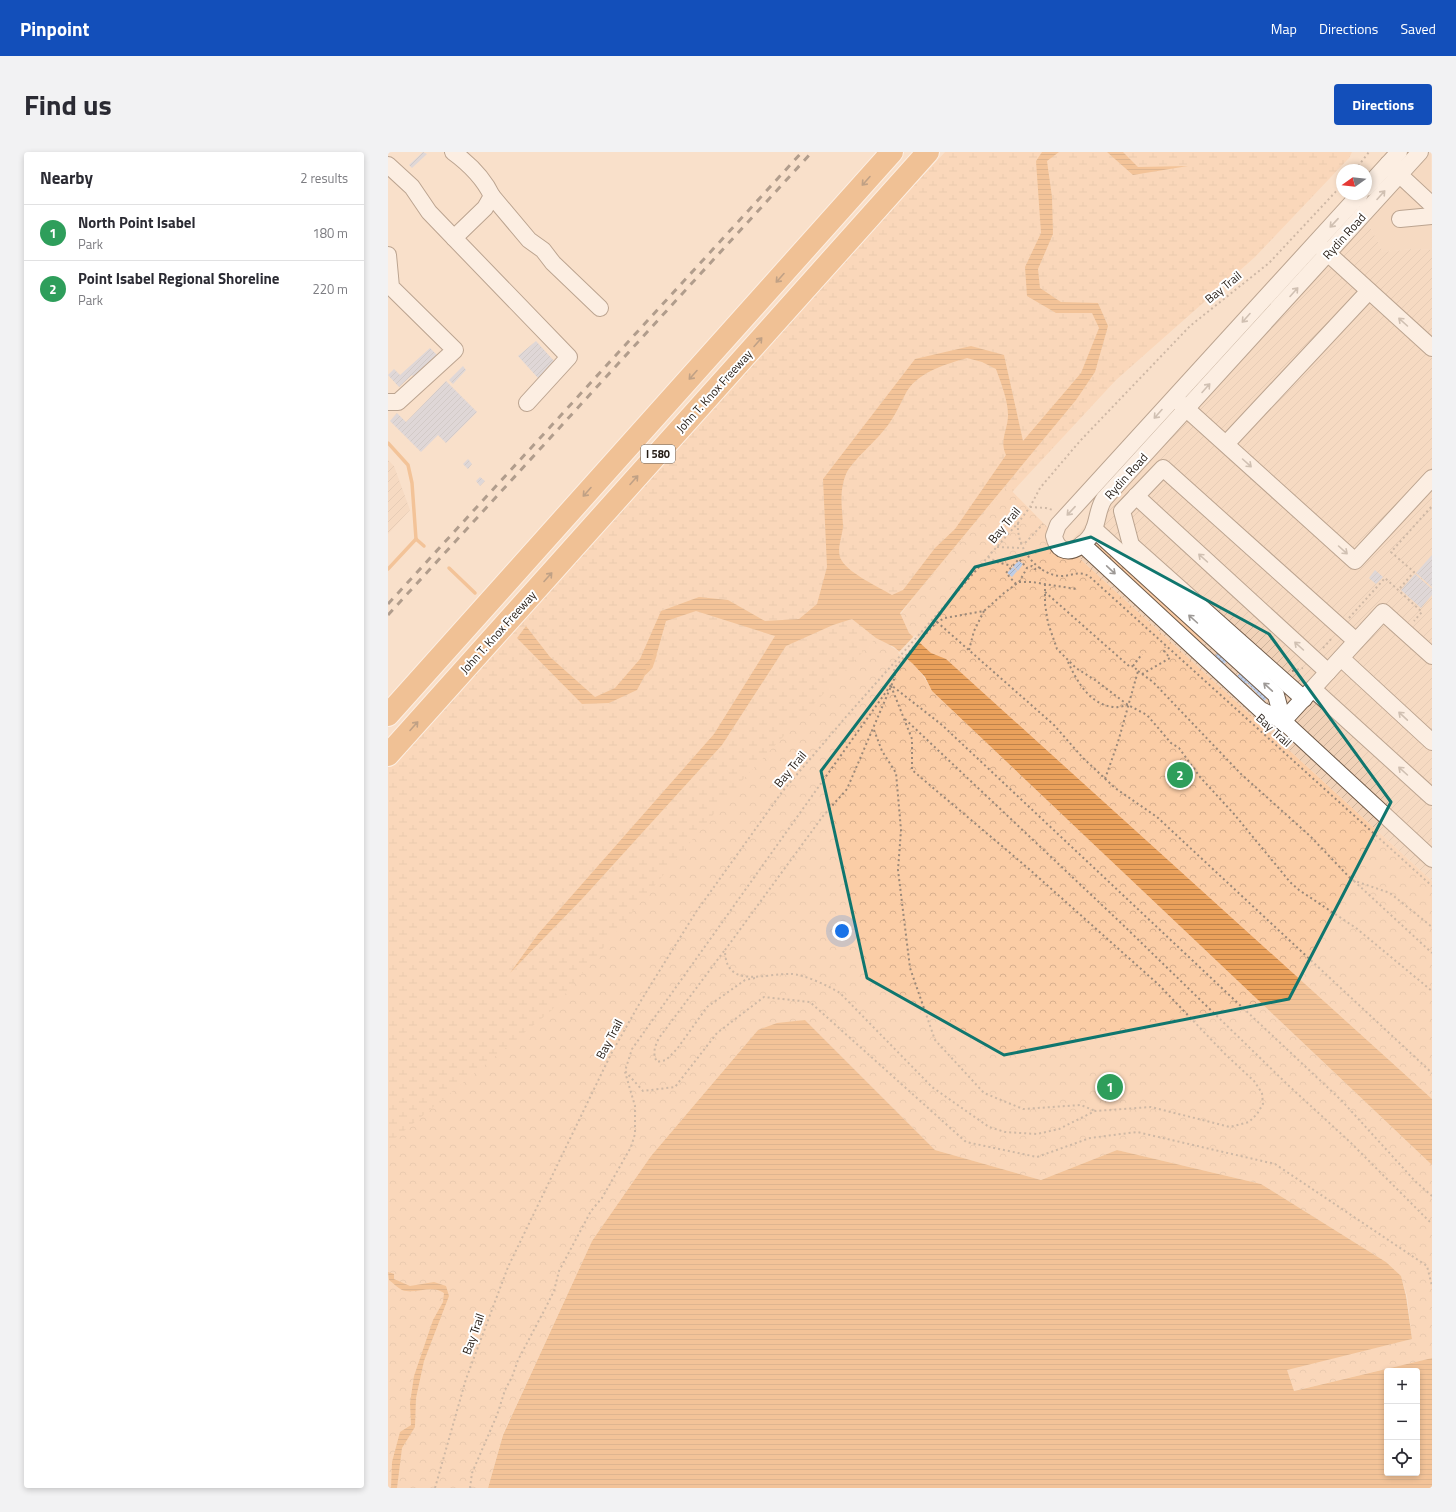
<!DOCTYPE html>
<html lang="en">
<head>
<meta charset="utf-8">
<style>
  body { margin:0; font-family:"Titillium Web",sans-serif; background:#f2f2f3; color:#2b2b33 }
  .controls { position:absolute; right:12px; bottom:12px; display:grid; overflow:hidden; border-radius:4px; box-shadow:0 2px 6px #0003 }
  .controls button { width:36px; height:36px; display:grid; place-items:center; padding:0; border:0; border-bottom:1px solid #e1e1e2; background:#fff; color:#2b2b33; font:20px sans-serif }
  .compass { position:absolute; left:948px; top:12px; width:36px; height:36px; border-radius:50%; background:#fff; box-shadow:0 2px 6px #0003; rotate:255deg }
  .you { position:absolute; left:454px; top:779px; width:14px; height:14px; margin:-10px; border:3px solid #fff; border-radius:50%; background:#1a73e8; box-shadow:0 0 0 6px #1a73e833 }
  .badge { display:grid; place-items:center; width:26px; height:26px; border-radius:50%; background:#134fba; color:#fff; font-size:13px; font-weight:700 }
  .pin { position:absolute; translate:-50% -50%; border:2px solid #fff; box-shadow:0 1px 4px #0006 }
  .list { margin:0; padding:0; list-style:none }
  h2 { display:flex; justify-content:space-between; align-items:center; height:52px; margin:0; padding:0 16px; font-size:17px }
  h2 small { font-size:13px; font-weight:400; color:#7c7c81 }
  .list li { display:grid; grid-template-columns:26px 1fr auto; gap:12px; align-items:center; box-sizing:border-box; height:56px; padding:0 16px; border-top:1px solid #e1e1e2 }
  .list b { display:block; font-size:15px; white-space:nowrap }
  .list p { margin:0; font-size:13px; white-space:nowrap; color:#7c7c81 }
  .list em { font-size:13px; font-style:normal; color:#7c7c81 }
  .icon { flex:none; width:22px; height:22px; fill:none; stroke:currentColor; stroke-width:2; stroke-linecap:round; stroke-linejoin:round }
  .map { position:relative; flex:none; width:1044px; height:1336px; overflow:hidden; border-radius:4px }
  header { display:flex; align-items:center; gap:24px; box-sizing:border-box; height:56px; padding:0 20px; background:#134fba; color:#fff }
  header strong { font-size:19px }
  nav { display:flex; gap:22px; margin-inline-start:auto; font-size:14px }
  .intro { display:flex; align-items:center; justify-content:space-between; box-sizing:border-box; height:96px; padding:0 24px }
  h1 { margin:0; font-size:28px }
  .button { padding:10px 18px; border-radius:4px; background:#134fba; color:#fff; font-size:14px; font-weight:700 }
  main { display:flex; gap:24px; padding:0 24px }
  aside { flex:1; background:#fff; border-radius:4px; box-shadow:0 2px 6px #0003 }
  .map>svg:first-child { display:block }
</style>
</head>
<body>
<header>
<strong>Pinpoint</strong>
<nav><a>Map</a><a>Directions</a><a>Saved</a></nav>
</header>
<div class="intro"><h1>Find us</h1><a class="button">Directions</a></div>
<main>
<aside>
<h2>Nearby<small>2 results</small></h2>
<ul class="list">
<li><span class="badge" style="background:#2e9e5b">1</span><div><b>North Point Isabel</b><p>Park</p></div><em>180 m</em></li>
<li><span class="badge" style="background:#2e9e5b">2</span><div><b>Point Isabel Regional Shoreline</b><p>Park</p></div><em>220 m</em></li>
</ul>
</aside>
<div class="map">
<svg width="1044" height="1336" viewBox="0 0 1044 1336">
  <defs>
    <pattern id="industrial-furrows" width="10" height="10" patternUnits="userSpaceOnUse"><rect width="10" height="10" fill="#f1d2b8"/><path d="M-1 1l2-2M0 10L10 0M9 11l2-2" fill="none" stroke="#ceb49d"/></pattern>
    <pattern id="grass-tufts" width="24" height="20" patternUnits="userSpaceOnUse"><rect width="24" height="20" fill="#fbcda6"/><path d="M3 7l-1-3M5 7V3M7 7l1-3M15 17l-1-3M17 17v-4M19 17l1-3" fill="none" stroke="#d7af8e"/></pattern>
    <pattern id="wetland-marsh" width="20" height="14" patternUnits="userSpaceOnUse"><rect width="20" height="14" fill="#fbcda6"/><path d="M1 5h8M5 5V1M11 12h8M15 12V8" fill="none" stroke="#d7af8e"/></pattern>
    <pattern id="park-crowns" width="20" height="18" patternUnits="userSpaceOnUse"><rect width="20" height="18" fill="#fbcda6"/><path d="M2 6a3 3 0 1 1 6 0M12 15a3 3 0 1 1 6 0" fill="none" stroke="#d7af8e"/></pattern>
    <pattern id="water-rules" width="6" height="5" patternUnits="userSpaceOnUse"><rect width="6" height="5" fill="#eaa15c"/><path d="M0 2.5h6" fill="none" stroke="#bd824b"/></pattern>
    <pattern id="building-hatch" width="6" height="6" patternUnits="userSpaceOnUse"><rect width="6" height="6" fill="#becde6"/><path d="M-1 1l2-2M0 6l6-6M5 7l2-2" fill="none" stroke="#a3afc4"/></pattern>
  </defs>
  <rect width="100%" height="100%" fill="#f9e0cb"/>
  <path fill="#f1d2b8" d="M1043,0l1,98 -19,-1 -30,3 -16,-31z"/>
  <g fill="url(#industrial-furrows)">
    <path d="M979,69l16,31 30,-3 19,1v631l-366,-335z"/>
    <path d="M0,308l6,6 16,44 -22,24z"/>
  </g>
  <path fill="url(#grass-tufts)" d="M710,391l108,96 -6,4 -104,-95z"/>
  <path fill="url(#wetland-marsh)" d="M557,0h407l-3,6 -94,99 -139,123 -216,233 -12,44 -500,615v-517l121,-135z"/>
  <g fill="url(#park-crowns)">
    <path d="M619,334l59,60 366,335v255l-544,-507z"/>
    <path d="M488,486c24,12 44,28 56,53l500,474v193l-139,33 -7,-22 126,-30 -5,-43 -6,-19 -15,-15 -125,-78 -144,-34 -76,30 -106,-30 -130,-130 -47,10 -107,126 -59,85 -89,193 -15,54h-100v-344l164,-134 184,-223z"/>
  </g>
  <g fill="url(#water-rules)" fill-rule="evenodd">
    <path d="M654,0h17l-12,9 5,36 1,37 -15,35 2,19 21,14 37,1 10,23 -13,46 -19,28 -176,213 9,20 22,20 15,6 486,440v66l-500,-474 -7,-14 -12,-13 -19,-17 -18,-9 -24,-19 -19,6 -47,21 -64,99 -140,154 -72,74 28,-39 176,-200 61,-98 -79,-25 -30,10 -9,32 -20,37 -28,13 -27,1 -65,-66 9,-12 24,31 45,40 20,-9 25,-29 21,-48 38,-14 29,3 37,21 34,-2 18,-15 10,-37 -4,-88 92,-120 56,-13 33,9 19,86 58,-68 18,-45 -7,-15h-36l-29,-17 -2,-29 16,-34 -5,-72zM579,206l15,4 14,7c5,14 12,31 12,46 0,14 -9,26 -2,40l-51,74 -20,19 -32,42 -11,5c-13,-8 -42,-21 -50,-34 -7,-10 1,-25 1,-36 -1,-18 -4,-34 3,-51 6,-13 29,-32 38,-44 10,-11 16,-26 23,-39 13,-20 40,-27 60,-33z"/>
    <path d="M719,0h16l15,15 50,-1 -55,9z"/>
    <path d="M417,868l130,130 106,30 76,-30 144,34 125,78 15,14 5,20 6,43 -125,31 7,21 138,-33v130h-944l15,-53 89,-194 59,-85 107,-126 19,-7zM999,1219h30v102h-30z"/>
    <path d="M0,1120l6,2v5l16,7 24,-4 12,4 3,10 -25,65 -8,37 -1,29 -13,21 -5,40h-6l1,-26 8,-30 11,-7 -1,-22 4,-27 19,-56 10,-18 1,-9c-13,-9 -28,2 -42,-3 -4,-2 -9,-7 -13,-10z"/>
  </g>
  <path fill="#f9e0cb" d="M527,483l5,5 -16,18 -6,-5z"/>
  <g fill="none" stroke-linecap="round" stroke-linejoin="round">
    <g stroke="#eaa15c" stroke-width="3.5">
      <path d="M0,291l20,22 4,18 4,56"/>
      <path d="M28,387l8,7"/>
      <path d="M61,416l26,25"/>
      <path d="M0,417l28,-30"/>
      <path d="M257,521l6,-6 4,-12"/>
    </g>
  </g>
  <g fill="url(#building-hatch)">
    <path d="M35,0l4,2 -15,14 -3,-3z"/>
    <path d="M148,189l18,20 -16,17 -20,-22z"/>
    <path d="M42,196l8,8 -24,21 -2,-2 -13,12 -11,-12 6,-6 6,6z"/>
    <path d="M75,214l3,4 -13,14 -4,-4z"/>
    <path d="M58,229l31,31 -31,31 -8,-8 -17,17 -31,-31 7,-8 9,9z"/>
    <path d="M80,307l4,5 -4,5 -5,-5z"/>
    <path d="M92,325l5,4 -5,5 -4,-5z"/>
    <path d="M1044,403v32l-16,-14z"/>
    <path d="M631,409l4,3 -5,7 -5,-5z"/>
    <path d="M625,415l4,4 -5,6 -5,-4z"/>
    <path d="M987,418l8,7 -7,7 -7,-6z"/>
    <path d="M1027,422l17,15v6l-11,13 -20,-18z"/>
    <path d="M831,500l9,8 -4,4 -9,-8z"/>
    <path d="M855,518l28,24 -7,7 -17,-18 -2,1 -8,-8z"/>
  </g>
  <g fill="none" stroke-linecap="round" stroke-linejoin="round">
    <g stroke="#705b49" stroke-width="18">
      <g id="minor">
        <path d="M65,0c15,11 31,27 39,44l37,44 14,10 10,13 47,45"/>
        <path d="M1000,12l44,41"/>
        <path d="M0,13l24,22 17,25 25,26 115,119 -42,46"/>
        <path d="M978,36l33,-36"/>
        <path d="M972,42l-302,331 -4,11c1,5 3,10 8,13 12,6 28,-9 32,-20 4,-10 4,-21 10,-30l316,-347"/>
        <path d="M1012,67l32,-3"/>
        <path d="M66,86l31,-30 7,-12"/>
        <path d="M933,95l111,101"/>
        <path d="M0,103l3,32 64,63 -57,52h-10"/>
        <path d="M792,251l175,158 77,-83"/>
        <path d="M838,292l143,-153"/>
        <path d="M748,344l192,176"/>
        <path d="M706,377l182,166 7,26"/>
        <path d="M694,392l179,166 22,11 149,138"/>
        <path d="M953,506l91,84"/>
        <path d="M925,537l119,108"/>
        <path d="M916,547l-173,-154 -9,-34 41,-43 193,173"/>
        <path d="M895,569l100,-109 49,44"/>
      </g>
    </g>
    <g stroke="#fff" stroke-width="24">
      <g id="highway">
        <path d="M0,563l504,-563"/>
        <path d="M0,603l540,-603"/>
      </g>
    </g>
    <g stroke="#9a8879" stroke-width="2" stroke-dasharray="2 3" stroke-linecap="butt">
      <path d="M967,18l14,-18"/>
      <path d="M642,355l16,1 7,2"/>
      <path d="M630,371c-2,23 17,50 41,53 12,1 20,-7 31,1l342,309"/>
      <path d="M632,391l6,-1 17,-18"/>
      <path d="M609,395l25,1"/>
      <path d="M600,405l9,5 15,4"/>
      <path d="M631,430h13l44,7"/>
      <path d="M628,432l-10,-11 13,-14 8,9"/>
      <path d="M657,432v20l3,19 9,26 19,19 19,12 33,25 19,10 24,28 8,5 21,29 34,37 56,68 9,8 57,38 76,63"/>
      <path d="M1012,436l14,-16 -23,-20 41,-46"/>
      <path d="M657,440l85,75 3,-1"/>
      <path d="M961,466l36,-40 37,34 -8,9"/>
      <path d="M549,470l117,103 29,33 32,30 42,29 275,256"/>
      <path d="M935,496l9,-10"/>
      <path d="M581,498l5,-19 10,-20"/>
      <path d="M680,510c9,19 21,42 45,45 4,1 10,-1 15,-2"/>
      <path d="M750,519l15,11 88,92 69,62 42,44 38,13 42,34"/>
      <path d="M904,519l11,-3"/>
      <path d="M754,522l28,-16 -6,-7 1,-4"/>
      <path d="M503,534l21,53v31l117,99 130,116 66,69 29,27 8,12 1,11 -6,10 -8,8 -19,5 -79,-20 -56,4 -36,18 -22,5 -32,-2 -16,-5 -57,-40 -92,-94c-11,-7 -37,-19 -49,-19 -25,-1 -66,16 -66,-24l98,-134 24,-27 48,-112 -1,-9 43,-46 8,-4 39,-7 20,-18 15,-11 8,-14 5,-2 3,3 6,-1"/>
      <path d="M517,567l216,204 167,162 62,57 82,82"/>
      <path d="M486,578l8,21 14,22 5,57 -3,40 12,98 25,72 49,53 39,16 58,-4 14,6"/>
      <path d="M717,627l13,-37 20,-71 -5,-5 9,-12"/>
      <path d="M966,729l78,72"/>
      <path d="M336,799l-65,87c-4,8 -7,15 -2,24l9,-2 11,-11 30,-42 38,-27 10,-2"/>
      <path d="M1044,1044l-17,-15 -73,-80 -400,-376 -51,-40 -259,364 -7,22 18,20 32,-4 42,-54 47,-36 46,5 156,140 71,15 53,-19 47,-6 138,32 152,102 5,20"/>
      <path d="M47,1336l31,-109 42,-112 103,-213 31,-55 54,-87 86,-120 63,-74 173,-195 12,-16 10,-19 40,-47 110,-115 79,-63 73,-78"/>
      <path d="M82,1336l2,-15 25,-58 8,-25 7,-13 6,-17 28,-53 8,-16 5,-20 32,-60 11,-13 29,-51 4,-13v-28l-10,-34"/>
    </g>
    <use href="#minor" stroke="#fff" stroke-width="16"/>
    <use href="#highway" stroke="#e49b56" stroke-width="22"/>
    <g stroke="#594c42" stroke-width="3" stroke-dasharray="7 7" stroke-linecap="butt">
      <path d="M0,452l414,-452"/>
      <path d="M0,463l424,-463"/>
    </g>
  </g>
  <defs><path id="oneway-shaft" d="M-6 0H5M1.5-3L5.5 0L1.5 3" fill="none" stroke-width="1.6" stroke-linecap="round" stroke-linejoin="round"/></defs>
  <g stroke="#7b5532">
    <use href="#oneway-shaft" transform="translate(478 29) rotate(132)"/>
    <use href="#oneway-shaft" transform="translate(392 126) rotate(132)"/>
    <use href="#oneway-shaft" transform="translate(370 190) rotate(-48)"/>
    <use href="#oneway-shaft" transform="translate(305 223) rotate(132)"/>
    <use href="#oneway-shaft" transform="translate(246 328) rotate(-48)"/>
    <use href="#oneway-shaft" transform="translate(199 340) rotate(132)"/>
    <use href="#oneway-shaft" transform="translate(160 425) rotate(-48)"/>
    <use href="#oneway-shaft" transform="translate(26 574) rotate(-48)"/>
  </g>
  <g stroke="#9d9996">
    <use href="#oneway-shaft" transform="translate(993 43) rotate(-48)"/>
    <use href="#oneway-shaft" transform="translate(946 71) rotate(133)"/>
    <use href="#oneway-shaft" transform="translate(906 140) rotate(-48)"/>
    <use href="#oneway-shaft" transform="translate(858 166) rotate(132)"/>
    <use href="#oneway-shaft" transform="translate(1015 170) rotate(-138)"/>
    <use href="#oneway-shaft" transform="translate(818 236) rotate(-48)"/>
    <use href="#oneway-shaft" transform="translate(770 262) rotate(132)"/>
    <use href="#oneway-shaft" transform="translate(859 311) rotate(42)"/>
    <use href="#oneway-shaft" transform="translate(683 359) rotate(133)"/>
    <use href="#oneway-shaft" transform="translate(955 398) rotate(42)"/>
    <use href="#oneway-shaft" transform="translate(815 406) rotate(-138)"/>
    <use href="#oneway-shaft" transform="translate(723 418) rotate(43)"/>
    <use href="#oneway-shaft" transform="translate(805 467) rotate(-138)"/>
    <use href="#oneway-shaft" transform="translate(911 494) rotate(-138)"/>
    <use href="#oneway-shaft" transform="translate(880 535) rotate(-137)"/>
    <use href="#oneway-shaft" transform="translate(1015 564) rotate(-137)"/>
    <use href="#oneway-shaft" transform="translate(1015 619) rotate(-138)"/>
  </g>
  <path d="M0 0H1044V1336H0ZM703,385l178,97 122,168 -102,197 -285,56 -137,-77 -46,-207 154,-204z" fill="#f9e0cb" fill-opacity=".55" fill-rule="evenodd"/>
  <path fill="none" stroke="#0f766e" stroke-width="3" stroke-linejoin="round" d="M703,385l178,97 122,168 -102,197 -285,56 -137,-77 -46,-207 154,-204z"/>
  <g text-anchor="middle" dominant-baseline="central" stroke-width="4" stroke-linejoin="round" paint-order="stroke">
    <rect fill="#fff" stroke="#66605b" stroke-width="1" x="253" y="293" width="34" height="18" rx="3"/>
    <g font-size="11" font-weight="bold" fill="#251c15">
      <text x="270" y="302">I 580</text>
    </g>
    <g font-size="12" fill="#251c15" stroke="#fff">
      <text transform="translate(956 84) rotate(-48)">Rydin Road</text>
      <text transform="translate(835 135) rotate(-39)">Bay Trail</text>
      <text transform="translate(326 239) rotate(-48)">John T. Knox Freeway</text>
      <text transform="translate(738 324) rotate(-48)">Rydin Road</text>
      <text transform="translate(616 373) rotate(-50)">Bay Trail</text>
      <text transform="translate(110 480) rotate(-48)">John T. Knox Freeway</text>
      <text transform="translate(886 578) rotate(42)">Bay Trail</text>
      <text transform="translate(402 617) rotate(-50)">Bay Trail</text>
      <text transform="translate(221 887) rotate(-62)">Bay Trail</text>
      <text transform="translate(85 1182) rotate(-70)">Bay Trail</text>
    </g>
  </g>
</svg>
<div class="controls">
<button>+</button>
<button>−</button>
<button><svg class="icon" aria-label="locate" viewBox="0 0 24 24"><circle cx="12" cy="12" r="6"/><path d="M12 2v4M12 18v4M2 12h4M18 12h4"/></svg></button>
</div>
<svg class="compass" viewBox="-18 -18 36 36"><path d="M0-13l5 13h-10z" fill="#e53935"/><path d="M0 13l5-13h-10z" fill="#7c7c81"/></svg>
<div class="you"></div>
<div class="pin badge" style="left:722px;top:935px;background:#2e9e5b">1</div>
<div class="pin badge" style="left:792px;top:623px;background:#2e9e5b">2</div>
</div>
</main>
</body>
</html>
